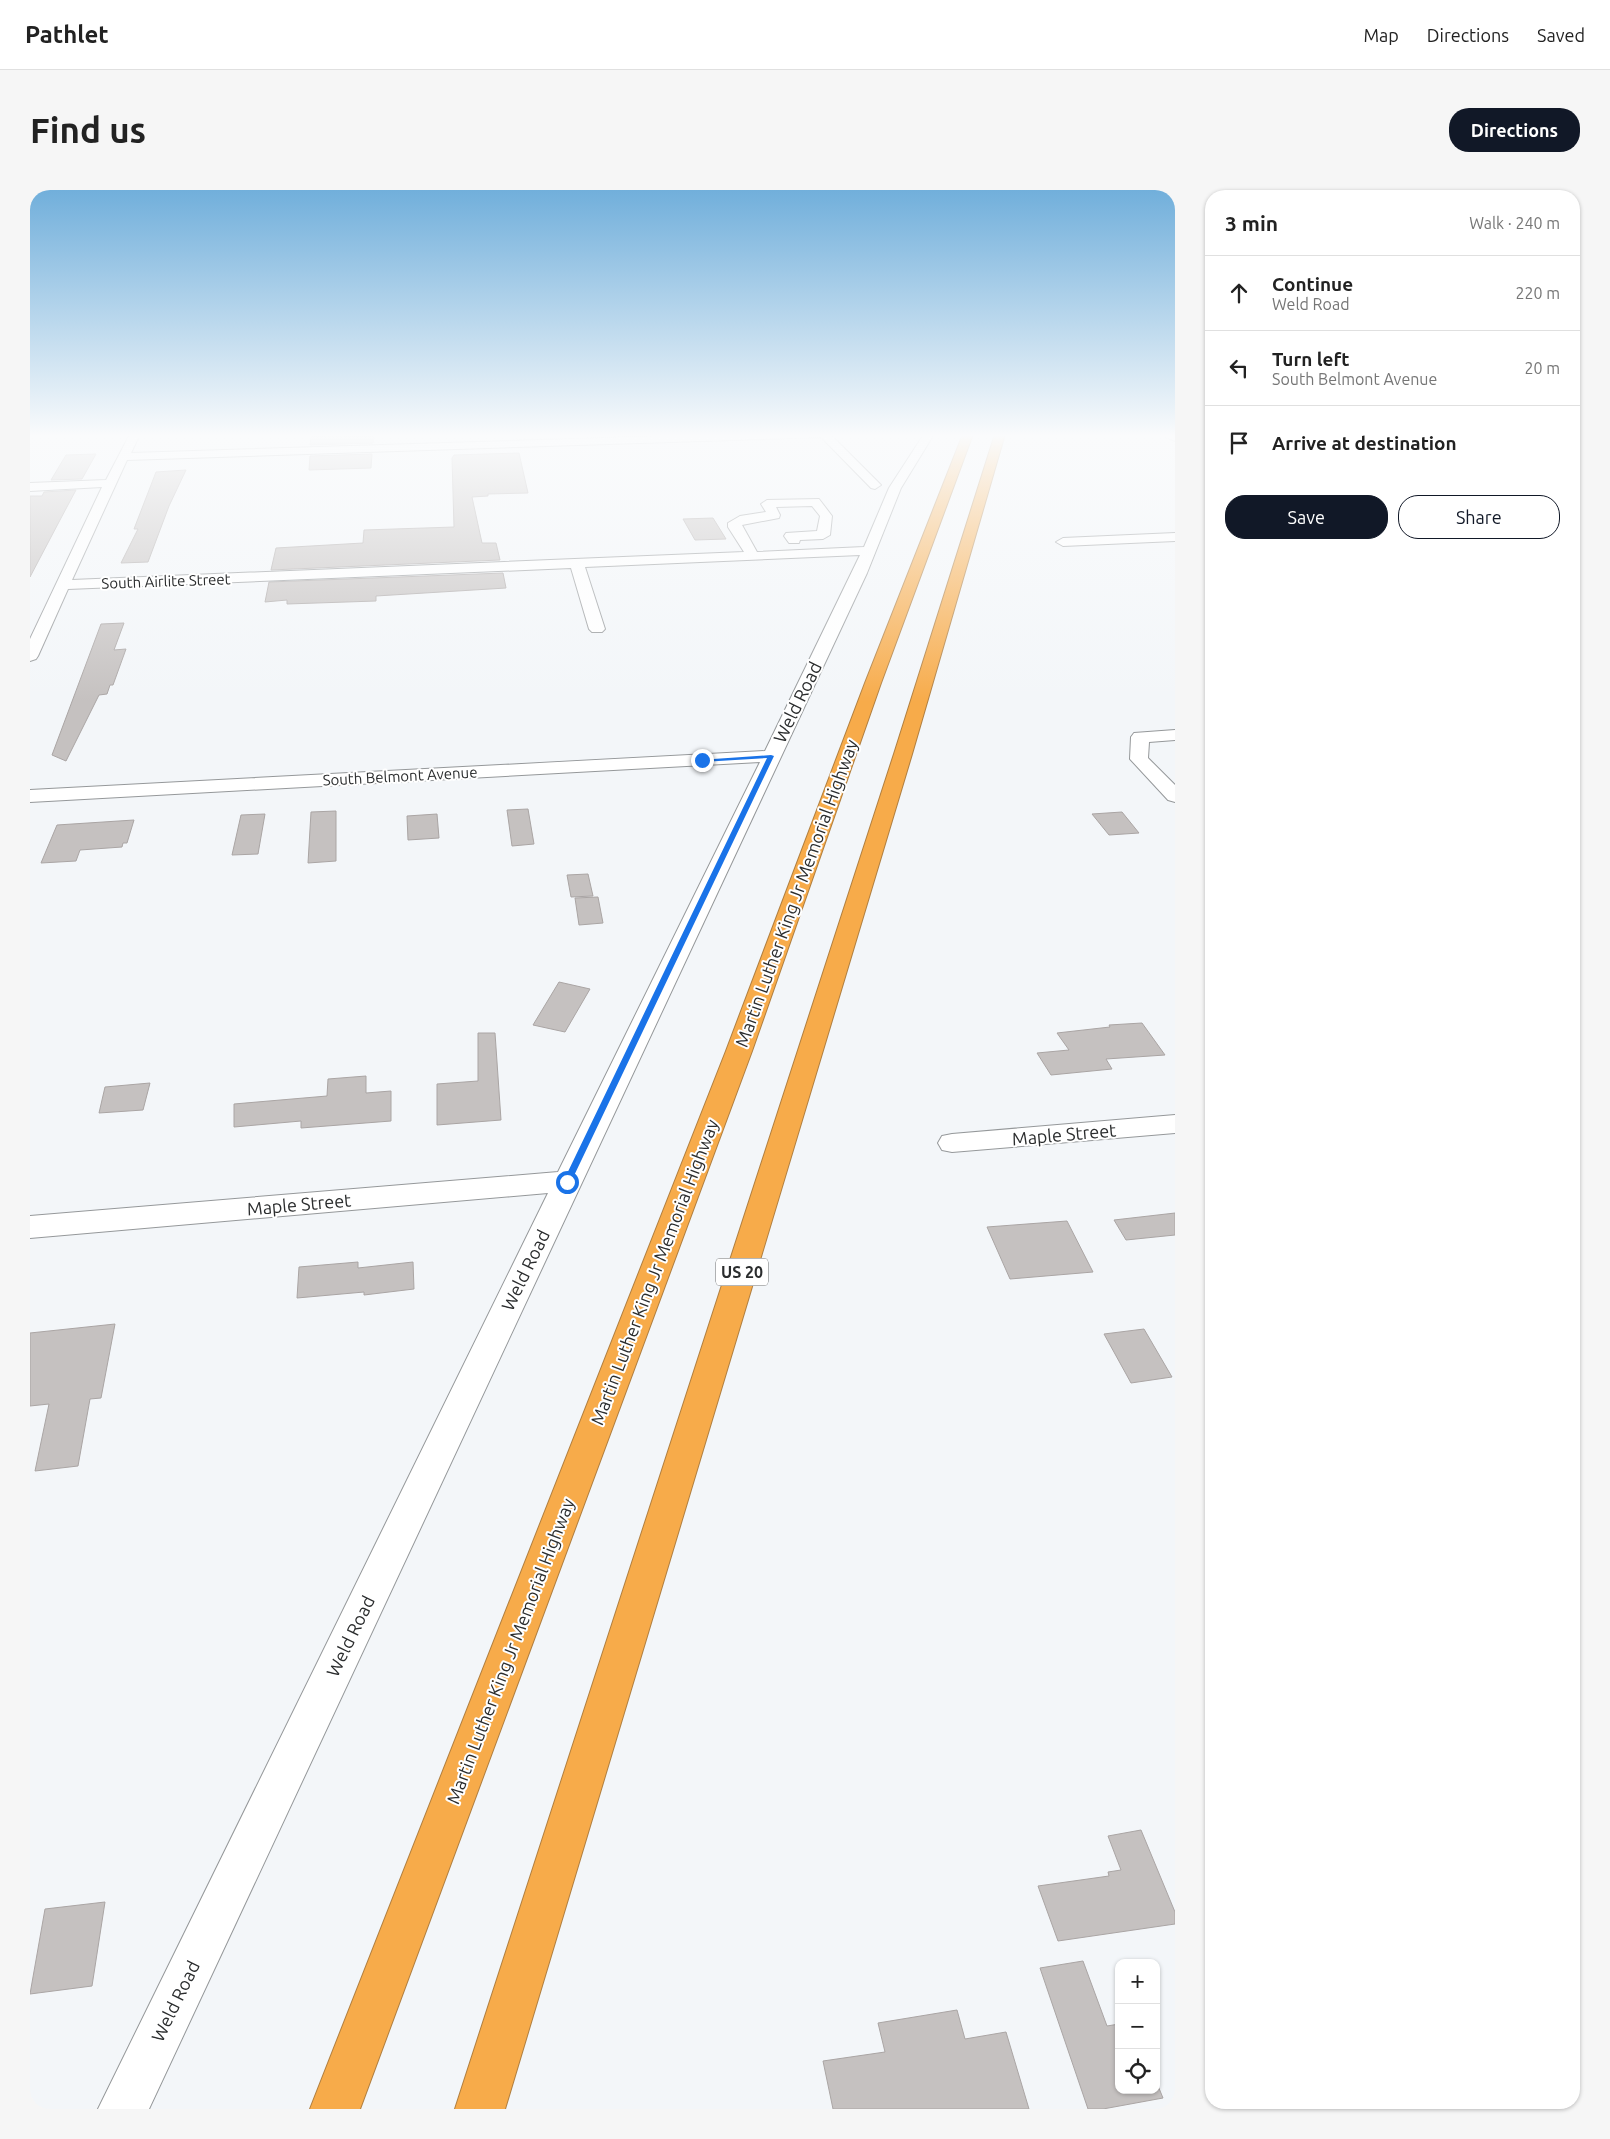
<!DOCTYPE html>
<html lang="en">
<head>
<meta charset="utf-8">
<style>
  body { margin:0; font-family:Ubuntu,sans-serif; background:#f6f6f6; color:#222 }
  .controls { position:absolute; right:15px; bottom:15px; display:grid; overflow:hidden; border-radius:10px; box-shadow:0 1px 4px #0004 }
  .controls button { width:45px; height:45px; display:grid; place-items:center; padding:0; border:0; border-bottom:1px solid #e0e0e0; background:#fff; color:#222; font:25px sans-serif }
  .stop { position:absolute; width:15px; height:15px; margin:-11px; border:4px solid #1a73e8; border-radius:50%; background:#fff }
  .stop.end { background:#1a73e8; border-color:#fff; box-shadow:0 1px 5px #0008 }
  .list { margin:0; padding:0; list-style:none }
  h2 { display:flex; justify-content:space-between; align-items:center; height:65px; margin:0; padding:0 20px; font-size:21px }
  h2 small { font-size:16px; font-weight:400; color:#767676 }
  .list li { display:grid; grid-template-columns:32px 1fr auto; gap:15px; align-items:center; box-sizing:border-box; height:75px; padding:0 20px; border-top:1px solid #e0e0e0 }
  .list b { display:block; font-size:19px; white-space:nowrap }
  .list p { margin:0; font-size:16px; white-space:nowrap; color:#767676 }
  .list em { font-size:16px; font-style:normal; color:#767676 }
  .actions { display:flex; gap:10px; padding:15px 20px }
  .actions a { flex:1; padding:11px 0; border:1px solid #111827; border-radius:20px; text-align:center; font-size:18px; color:#111827 }
  .actions .main { background:#111827; color:#fff }
  .icon { flex:none; width:28px; height:28px; fill:none; stroke:currentColor; stroke-width:2; stroke-linecap:round; stroke-linejoin:round }
  .map { position:relative; flex:none; width:1145px; height:1919px; overflow:hidden; border-radius:20px }
  header { display:flex; align-items:center; gap:30px; box-sizing:border-box; height:70px; padding:0 25px; background:#fff; border-bottom:1px solid #e0e0e0 }
  header strong { font-size:24px }
  nav { display:flex; gap:28px; margin-inline-start:auto; font-size:18px }
  .intro { display:flex; align-items:center; justify-content:space-between; box-sizing:border-box; height:120px; padding:0 30px }
  h1 { margin:0; font-size:35px }
  .button { padding:12px 22px; border-radius:20px; background:#111827; color:#fff; font-size:18px; font-weight:700 }
  main { display:flex; gap:30px; padding:0 30px }
  aside { flex:1; background:#fff; border-radius:20px; box-shadow:0 1px 4px #0004 }
  .map>svg:first-child { display:block }
</style>
</head>
<body>
<header>
<strong>Pathlet</strong>
<nav><a>Map</a><a>Directions</a><a>Saved</a></nav>
</header>
<div class="intro"><h1>Find us</h1><a class="button">Directions</a></div>
<main>
<div class="map">
<svg width="1145" height="1919" viewBox="0 0 1145 1919">
  <rect width="100%" height="100%" fill="#f3f6f9"/>
  <g fill="#c5c1c0" stroke="#aaa5a4">
    <path d="M314,245v1h30l-1,7 -63,2 1,-9z"/>
    <path d="M489,263l9,40 -40,1v2l-16,1 10,46h14l4,17 -229,10 5,-22 87,-5 1,-13 90,-3 -2,-69 2,-3z"/>
    <path d="M66,264l-14,25 -31,1 15,-25z"/>
    <path d="M342,264l-1,14 -62,2 1,-14z"/>
    <path d="M156,280l-17,36 -21,56 -27,1 17,-34h-4l22,-57z"/>
    <path d="M46,300l-16,30 -30,57v-81h12l2,-4z"/>
    <path d="M683,328l13,21 -31,1 -12,-21z"/>
    <path d="M473,383l3,15 -130,8v5l-89,3v-4l-22,2 4,-20z"/>
    <path d="M94,433l-10,27 12,-1 -13,36h-3l-3,9 -8,1 -33,66 -14,-6 49,-131z"/>
    <path d="M498,619l6,35 -22,2 -5,-36z"/>
    <path d="M306,621v50l-28,2 3,-51z"/>
    <path d="M1092,622l17,21 -30,2 -17,-21z"/>
    <path d="M235,624l-7,40 -26,1 9,-40z"/>
    <path d="M407,624l2,24 -31,2 -1,-24z"/>
    <path d="M104,630l-7,23h-4l-1,4 -42,3 -4,11 -35,2 16,-38z"/>
    <path d="M558,684l5,22 -22,1 -4,-22z"/>
    <path d="M568,707l5,26 -24,2 -4,-27z"/>
    <path d="M529,792l31,7 -25,43 -32,-7z"/>
    <path d="M1112,833l23,32 -59,4 6,10 -61,6 -14,-22 32,-3 -12,-17 53,-6 -1,-2z"/>
    <path d="M448,843h17l6,87 -64,5v-41l41,-3z"/>
    <path d="M336,886v17l25,-2v30l-90,7v-7l-67,6v-23l93,-8 1,-17z"/>
    <path d="M120,893l-7,27 -44,3 6,-26z"/>
    <path d="M1145,1023v22l-49,5 -12,-20z"/>
    <path d="M1037,1031l26,51 -83,7 -23,-52z"/>
    <path d="M328,1072v6l55,-6 1,27 -50,6v-3l-67,6 2,-31z"/>
    <path d="M85,1134l-14,74 -11,1 -12,67 -43,5 14,-67 -19,2v-73z"/>
    <path d="M1114,1139l28,48 -41,6 -27,-49z"/>
    <path d="M1111,1640l34,82v12l-117,17 -20,-55 71,-10 -1,-4 13,-2 -13,-34z"/>
    <path d="M75,1712l-13,84 -62,8 15,-85z"/>
    <path d="M1053,1771l24,65 12,-2v66h37v-9l7,17 -60,11h-15l-48,-141z"/>
    <path d="M927,1820l8,29 41,-7 23,77h-196l-10,-48 62,-9 -7,-29z"/>
  </g>
  <g fill="none" stroke-linecap="round" stroke-linejoin="round">
    <g stroke="#95989a" stroke-width="2">
      <g id="minor">
        <path d="M100,244h10l-9,19 598,-19h101l51,51 -6,4 -4,-1 -50,-51 -694,23 -55,120 672,-28 -16,-25v-4l12,-7 26,-4 -5,-8 6,-4 52,-1 13,17 -2,19 -7,4 -23,1 -1,3h-10l-5,-7 2,-3 31,-2 3,-15 -8,-10 -36,1 4,8 -1,3 -37,7 15,27 107,-5 25,-59 35,-54h10l-33,54 -34,85 -718,1536h-51l450,-916 -518,45v-22l528,-44 202,-410 -730,40v-12l735,-39 95,-196 -275,12 20,62 -3,3h-10l-3,-3 -18,-61 -503,21 -30,67 -2,3 -6,2v-22l72,-152 -72,4v-8l76,-3z"/>
        <path d="M1135,244h10v7l-9,-4z"/>
        <path d="M1145,343v8l-112,5 -7,-4 7,-4z"/>
        <path d="M1145,540v10l-26,2 -1,16 27,27v17l-7,-2 -38,-41 1,-22 3,-4z"/>
        <path d="M1145,925v18l-223,19 -10,-2 -4,-7 4,-7 10,-2z"/>
      </g>
    </g>
    <g stroke="#b07f40" stroke-width="2">
      <g id="highway">
        <path d="M933,244h10l-92,249 -129,368 -392,1058h-50l416,-1058 139,-368z"/>
        <path d="M965,244h10l-93,320 -407,1355h-50l439,-1355z"/>
      </g>
    </g>
    <use href="#minor" fill="#fff" fill-rule="evenodd"/>
    <use href="#highway" fill="#f7ab4a" fill-rule="evenodd"/>
  </g>
  <linearGradient id="sky" x2="0" y2="1"><stop stop-color="#71afdb"/><stop offset="0.48" stop-color="#fafbfc"/><stop offset="1" stop-color="#fafbfc" stop-opacity="0"/></linearGradient>
  <rect width="1145" height="512" fill="url(#sky)"/>
  <path fill="#1a73e8" d="M741,565l3,1 -203,426 -4,2h-3l-1,-2 204,-424 -65,4 -3,-2z"/>
  <g text-anchor="middle" dominant-baseline="central" stroke-width="4" stroke-linejoin="round" paint-order="stroke">
    <g font-size="15" fill="#2b2d2e" stroke="#fff">
      <text transform="translate(136 391) rotate(-2)">South Airlite Street</text>
      <text transform="translate(370 586) rotate(-3)">South Belmont Avenue</text>
    </g>
    <rect fill="#fff" stroke="#6b6c6d" stroke-width="1" x="686" y="1068.5" width="52" height="27" rx="4"/>
    <g font-size="16" font-weight="bold" fill="#2b2d2e">
      <text x="712" y="1082">US 20</text>
    </g>
    <g font-size="18" fill="#2b2d2e" stroke="#fff">
      <text transform="translate(767 512) rotate(-64)">Weld Road</text>
      <text transform="translate(766 703) rotate(-70)">Martin Luther King Jr Memorial Highway</text>
      <text transform="translate(1034 944) rotate(-5)">Maple Street</text>
      <text transform="translate(269 1014) rotate(-5)">Maple Street</text>
      <text transform="translate(495 1080) rotate(-64)">Weld Road</text>
      <text transform="translate(624 1082) rotate(-69)">Martin Luther King Jr Memorial Highway</text>
      <text transform="translate(320 1446) rotate(-64)">Weld Road</text>
      <text transform="translate(480 1461) rotate(-69)">Martin Luther King Jr Memorial Highway</text>
      <text transform="translate(145 1811) rotate(-64)">Weld Road</text>
    </g>
  </g>
</svg>
<div class="controls">
<button>+</button>
<button>−</button>
<button><svg class="icon" aria-label="locate" viewBox="0 0 24 24"><circle cx="12" cy="12" r="6"/><path d="M12 2v4M12 18v4M2 12h4M18 12h4"/></svg></button>
</div>
<div class="stop" style="left:537px;top:992px"></div>
<div class="stop end" style="left:672px;top:570px"></div>
</div>
<aside>
<h2>3 min<small>Walk · 240 m</small></h2>
<ul class="list">
<li><svg class="icon" aria-label="ahead" viewBox="0 0 24 24"><path d="M12 20V5M6 11l6-6 6 6"/></svg><div><b>Continue</b><p>Weld Road</p></div><em>220 m</em></li>
<li><svg class="icon" aria-label="left" viewBox="0 0 24 24"><path d="M17 20v-9H6M10 6l-5 5 5 5"/></svg><div><b>Turn left</b><p>South Belmont Avenue</p></div><em>20 m</em></li>
<li><svg class="icon" aria-label="arrive" viewBox="0 0 24 24"><path d="M6 21V4h12l-3 4 3 4H6"/></svg><div><b>Arrive at destination</b></div></li>
</ul>
<div class="actions"><a class="main">Save</a><a>Share</a></div>
</aside>
</main>
</body>
</html>
